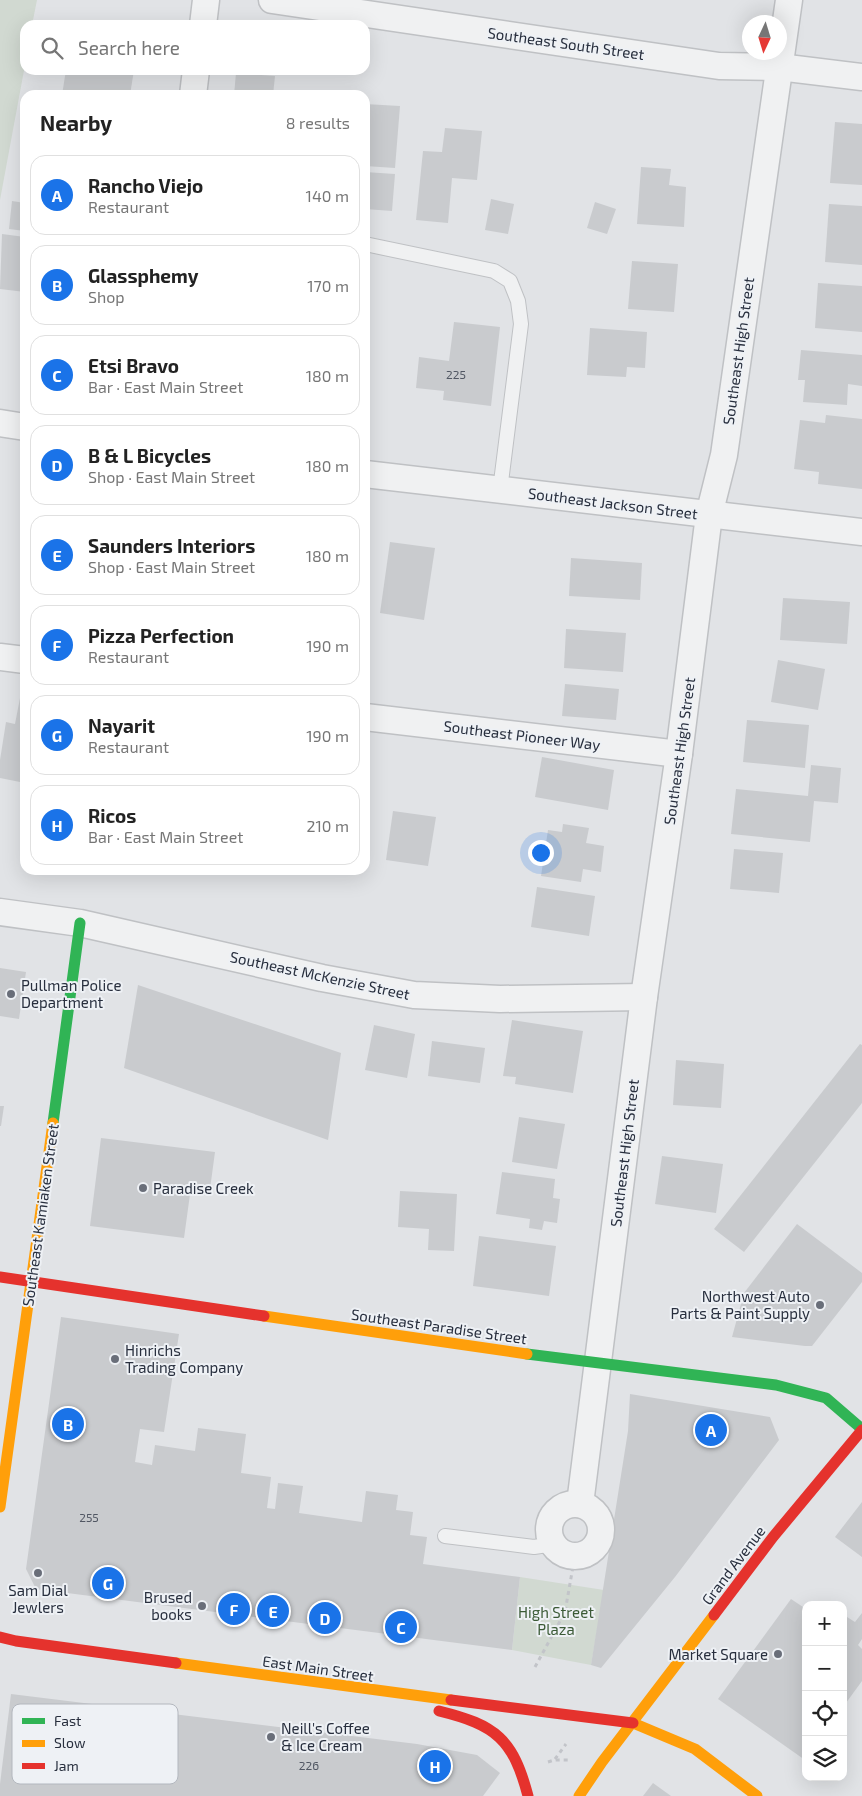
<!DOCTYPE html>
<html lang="en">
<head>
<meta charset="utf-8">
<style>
  body { margin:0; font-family:"Exo 2",sans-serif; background:#f2f2f2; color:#222 }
  .controls { position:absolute; right:15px; bottom:15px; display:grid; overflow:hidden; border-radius:10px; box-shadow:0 5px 20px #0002 }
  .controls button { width:45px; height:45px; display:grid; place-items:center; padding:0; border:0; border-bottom:1px solid #e0e0e0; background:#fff; color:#222; font:25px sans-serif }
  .compass { position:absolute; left:742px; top:15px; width:45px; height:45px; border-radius:50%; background:#fff; box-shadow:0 5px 20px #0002; rotate:184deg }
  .you { position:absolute; left:540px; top:852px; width:18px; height:18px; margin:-12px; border:4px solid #fff; border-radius:50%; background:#1a73e8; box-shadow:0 0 0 8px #1a73e833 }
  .badge { display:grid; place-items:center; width:32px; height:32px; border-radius:50%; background:#1a73e8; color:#fff; font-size:16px; font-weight:700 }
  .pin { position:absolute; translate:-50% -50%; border:2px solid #fff; box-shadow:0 1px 5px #0006 }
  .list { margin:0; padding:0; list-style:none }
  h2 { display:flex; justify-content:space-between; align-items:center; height:65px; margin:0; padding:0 20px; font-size:21px }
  h2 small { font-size:16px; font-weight:400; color:#767676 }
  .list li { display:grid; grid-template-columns:32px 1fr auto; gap:15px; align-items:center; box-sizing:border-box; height:80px; margin:0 10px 10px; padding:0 10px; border:1px solid #e0e0e0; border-radius:15px }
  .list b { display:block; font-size:19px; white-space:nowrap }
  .list p { margin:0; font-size:16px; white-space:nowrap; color:#767676 }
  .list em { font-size:16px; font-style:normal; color:#767676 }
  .icon { flex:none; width:28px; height:28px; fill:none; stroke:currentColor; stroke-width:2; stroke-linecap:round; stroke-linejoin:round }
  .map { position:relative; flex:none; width:862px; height:1796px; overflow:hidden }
  .search { position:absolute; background:#fff; box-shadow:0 5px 20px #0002; left:20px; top:20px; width:350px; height:55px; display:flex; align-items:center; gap:12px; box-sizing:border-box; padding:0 18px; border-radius:15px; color:#767676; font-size:19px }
  .panel { position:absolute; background:#fff; box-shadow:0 5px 20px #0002; left:20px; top:90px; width:350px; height:785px; border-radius:15px }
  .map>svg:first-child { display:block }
</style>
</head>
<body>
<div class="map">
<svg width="862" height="1796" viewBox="0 0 862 1796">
  <rect width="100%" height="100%" fill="#e1e3e6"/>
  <g fill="#d1d9d1">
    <path d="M0,0h37l-5,25h-7v40l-25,135z"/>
    <path d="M520,1577l84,13 -13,75 -79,-15z"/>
  </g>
  <g fill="#c9cbce">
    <path d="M66,70h68l-4,25h-68z"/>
    <path d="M236,73l39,3 -2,19h-39z"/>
    <path d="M365,104l35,2 -5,62 -30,-2z"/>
    <path d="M835,122l27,2v61l-32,-2z"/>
    <path d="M445,128l37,3 -5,49 -25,-2 -4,45 -32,-3 7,-69 19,1z"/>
    <path d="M641,167l30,2 -2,16 17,2 -2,40 -47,-3z"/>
    <path d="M365,172l30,2 -3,37 -27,-2z"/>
    <path d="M491,199l23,5 -6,30 -23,-4z"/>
    <path d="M12,201l13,2v28l-16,-2z"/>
    <path d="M595,202l21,7 -9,25 -20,-6z"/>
    <path d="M829,204l33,2v59l-37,-3z"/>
    <path d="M2,234l23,3v55l-25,-3z"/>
    <path d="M632,261l46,3 -4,48 -46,-3z"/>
    <path d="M818,283l44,3v46l-47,-4z"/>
    <path d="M454,322l46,5 -9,79 -48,-6 1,-9 -28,-3 3,-31 30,4z"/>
    <path d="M590,328l57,4 -2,36 -18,-1 -1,10 -39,-2z"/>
    <path d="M801,350l61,5v31l-14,-2 -1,21 -44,-3 2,-22h-7z"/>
    <path d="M826,415l36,4v70l-44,-5 1,-12 -25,-3 6,-49 25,3z"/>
    <path d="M390,542l45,6 -11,72 -44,-7z"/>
    <path d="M571,558l71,5 -2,37 -71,-4z"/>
    <path d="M783,598l67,4 -3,42 -67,-4z"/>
    <path d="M566,629l60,4 -3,39 -59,-4z"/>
    <path d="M778,660l47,9 -7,41 -47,-8z"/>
    <path d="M565,684l54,5 -3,31 -54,-4z"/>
    <path d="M20,698l5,1v84l-25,-5v-18l6,-38 9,2z"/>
    <path d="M747,720l62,5 -4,43 -62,-6z"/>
    <path d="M365,728h5l-4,22h-1z"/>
    <path d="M542,757l72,13 -6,40 -73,-13z"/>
    <path d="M811,765l30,3 -3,35 -24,-2 -4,41 -79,-8 5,-45 72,7z"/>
    <path d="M365,785h5l-4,29h-1z"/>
    <path d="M393,811l43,6 -8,49 -42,-6z"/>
    <path d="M563,824l26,4 -3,15 18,3 -3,26 -18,-3 -2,13 -40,-6 7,-46 14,2z"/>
    <path d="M734,849l49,4 -4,40 -49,-4z"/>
    <path d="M537,887l58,9 -6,40 -58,-9z"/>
    <path d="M0,968l26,4 -7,47 -19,-3z"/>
    <path d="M138,985l203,68 -13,87 -204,-72z"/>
    <path d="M512,1020l71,11 -10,62 -58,-9 1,-7 -13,-1z"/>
    <path d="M374,1025l41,9 -8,44 -42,-8z"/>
    <path d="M432,1041l53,7 -5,35 -52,-7z"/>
    <path d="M860,1044l2,1v58l-118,149 -30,-23z"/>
    <path d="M676,1060l48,4 -3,44 -48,-3z"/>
    <path d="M0,1106h4l-3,20h-1z"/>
    <path d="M519,1117l46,7 -8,45 -45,-7z"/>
    <path d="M101,1138l114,14 -5,37 -19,-2 -7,51 -94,-12z"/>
    <path d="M662,1156l61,8 -7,49 -61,-9z"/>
    <path d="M502,1172l53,7 -2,19 7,1 -3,24 -13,-2 -2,9 -13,-2 1,-9 -34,-5z"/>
    <path d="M400,1191l57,3 -3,57 -26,-1 1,-21 -31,-2z"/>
    <path d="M797,1224l65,49v9l-50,64h-7l-73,-9 12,-44z"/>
    <path d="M479,1236l77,10 -7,50 -76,-10z"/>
    <path d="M61,1317l118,17 -15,98 -24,-3 -5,33 17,3 3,-20 40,6 3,-23 48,6 -5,39 30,4 -4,31 8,1 3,-26 25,3 -4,27 63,9 4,-31 32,4 -2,15 17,2 -3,23 17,2 -4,27 97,13 -8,73 -476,-61 -10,-20z"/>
    <path d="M630,1394l140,23 9,23 -104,137 -74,91 -10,-3 37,-234z"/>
    <path d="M862,1502v55l-27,-20z"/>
    <path d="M791,1599l15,10 -1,151 -87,-61z"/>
    <path d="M862,1613v26l-4,6 4,4v32l-19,26v-72l2,2 2,-20 8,5z"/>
    <path d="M11,1694l406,50 60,11 23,18 -17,23h-483v-12z"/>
    <path d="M653,1783l18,13h-28z"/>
  </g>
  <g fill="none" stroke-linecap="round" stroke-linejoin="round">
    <g stroke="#bfc1c4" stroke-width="16">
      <g id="lane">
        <path d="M365,244l129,27 16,10 8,20 3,23 -21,166"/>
        <path d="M445,1536l89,11 20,-3"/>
      </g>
    </g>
    <g stroke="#bfc1c4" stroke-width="29">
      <g id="street">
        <path d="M272,0l447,66 60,1 83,10"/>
        <path d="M203,25l3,-25"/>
        <path d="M193,95l3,-25"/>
        <path d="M0,423l25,4"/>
        <path d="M365,474l497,58"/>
        <path d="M0,657l25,3"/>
        <path d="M365,717l314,37"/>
        <path d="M0,912l80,11 242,55 92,17 86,4 144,-2"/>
        <path d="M580,1504l64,-507 35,-243 30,-239 15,-60 65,-455"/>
        <circle cx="575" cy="1530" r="26"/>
      </g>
    </g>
    <g stroke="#c2c4c9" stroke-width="3" stroke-dasharray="4 4" stroke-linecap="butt">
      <path d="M535,1667l30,-55 10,-57"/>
      <path d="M555,1759l11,-15"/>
      <path d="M548,1762l6,-2h15"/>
    </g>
    <use href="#lane" stroke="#f0f1f2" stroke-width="14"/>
    <use href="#street" stroke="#f0f1f2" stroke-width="26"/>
    <g stroke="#30b455" stroke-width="11">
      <path d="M53,1123l27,-200"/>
      <path d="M527,1354l249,31 50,13 36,31"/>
    </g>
    <g stroke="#ff9f0a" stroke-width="11">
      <path d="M264,1316l263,38"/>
      <path d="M0,1507l53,-384"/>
      <path d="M176,1663l275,37"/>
      <path d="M633,1723l62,26 62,47"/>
      <path d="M579,1796l23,-34 112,-147"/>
    </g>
    <g stroke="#e5322d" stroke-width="11">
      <path d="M0,1277l264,39"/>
      <path d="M714,1615l59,-78 89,-107"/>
      <path d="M0,1637l16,4 160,22"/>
      <path d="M451,1700l182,23"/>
      <path d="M439,1711c57,14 74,28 89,85"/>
    </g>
  </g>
  <g fill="#696e79" stroke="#eef1f5" stroke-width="2">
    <circle cx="11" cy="994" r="5"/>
    <circle cx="143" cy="1188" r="5"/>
    <circle cx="820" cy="1305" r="5"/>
    <circle cx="115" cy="1359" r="5"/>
    <circle cx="38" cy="1573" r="5"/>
    <circle cx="202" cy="1606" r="5"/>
    <circle cx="778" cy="1654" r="5"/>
    <circle cx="271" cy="1737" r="5"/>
  </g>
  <g text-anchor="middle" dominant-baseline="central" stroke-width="4" stroke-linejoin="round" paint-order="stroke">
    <g font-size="12" fill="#515763">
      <text x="456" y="374">225</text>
      <text x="89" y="1517">255</text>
      <text x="309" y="1765">226</text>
    </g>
    <g font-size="15" fill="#282f3e" stroke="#eef1f5">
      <text transform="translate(566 43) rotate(8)">Southeast South Street</text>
      <text transform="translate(738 351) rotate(-82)">Southeast High Street</text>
      <text transform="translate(613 503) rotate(7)">Southeast Jackson Street</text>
      <text transform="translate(522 735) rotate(7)">Southeast Pioneer Way</text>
      <text transform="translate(679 751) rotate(-82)">Southeast High Street</text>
      <text transform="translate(320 975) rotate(12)">Southeast McKenzie Street</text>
      <text transform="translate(624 1153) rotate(-83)">Southeast High Street</text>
      <text transform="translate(40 1215) rotate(-82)">Southeast Kamiaken Street</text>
      <text transform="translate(439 1326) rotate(8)">Southeast Paradise Street</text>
      <text transform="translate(733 1565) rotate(-53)">Grand Avenue</text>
      <text transform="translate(318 1668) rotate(8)">East Main Street</text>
    </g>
    <g font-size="15" fill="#282f3e" stroke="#eef1f5" text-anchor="start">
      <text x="21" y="985">Pullman Police<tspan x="21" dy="17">Department</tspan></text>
      <text x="153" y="1188">Paradise Creek</text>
      <text x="810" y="1296" text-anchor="end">Northwest Auto<tspan x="810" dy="17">Parts &amp; Paint Supply</tspan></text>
      <text x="125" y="1350">Hinrichs<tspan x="125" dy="17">Trading Company</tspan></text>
      <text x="38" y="1590" text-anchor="middle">Sam Dial<tspan x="38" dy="17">Jewlers</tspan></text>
      <text x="192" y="1597" text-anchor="end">Brused<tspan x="192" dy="17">books</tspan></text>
      <text x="768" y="1654" text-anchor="end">Market Square</text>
      <text x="281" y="1728">Neill's Coffee<tspan x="281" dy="17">&amp; Ice Cream</tspan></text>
    </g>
    <g font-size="15" fill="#3b5a36" stroke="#eef1f5">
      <text x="556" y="1612">High Street<tspan x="556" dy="17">Plaza</tspan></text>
    </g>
  </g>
  <rect x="12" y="1704" width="166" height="80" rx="8" fill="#eef1f5" stroke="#b3b7be" stroke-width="1"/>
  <rect x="22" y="1718" width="23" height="6" fill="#30b455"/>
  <rect x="22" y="1740" width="23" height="7" fill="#ff9f0a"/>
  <rect x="22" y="1763" width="23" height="6" fill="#e5322d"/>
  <g font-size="14" fill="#282f3e">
    <text x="54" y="1726">Fast</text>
    <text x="54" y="1748">Slow</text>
    <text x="54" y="1771">Jam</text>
  </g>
</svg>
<div class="controls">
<button>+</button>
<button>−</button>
<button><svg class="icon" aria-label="locate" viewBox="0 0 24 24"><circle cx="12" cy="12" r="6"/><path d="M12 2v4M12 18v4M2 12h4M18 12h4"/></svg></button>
<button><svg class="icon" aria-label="layers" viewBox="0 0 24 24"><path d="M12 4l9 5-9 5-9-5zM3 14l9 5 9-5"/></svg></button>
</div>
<svg class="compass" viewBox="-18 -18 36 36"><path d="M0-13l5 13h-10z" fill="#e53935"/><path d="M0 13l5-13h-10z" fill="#767676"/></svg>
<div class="you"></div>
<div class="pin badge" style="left:711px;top:1430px">A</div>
<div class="pin badge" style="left:68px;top:1424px">B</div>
<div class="pin badge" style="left:401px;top:1627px">C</div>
<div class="pin badge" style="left:325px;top:1618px">D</div>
<div class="pin badge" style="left:273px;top:1611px">E</div>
<div class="pin badge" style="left:234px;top:1609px">F</div>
<div class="pin badge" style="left:108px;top:1583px">G</div>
<div class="pin badge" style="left:435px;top:1766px">H</div>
<div class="search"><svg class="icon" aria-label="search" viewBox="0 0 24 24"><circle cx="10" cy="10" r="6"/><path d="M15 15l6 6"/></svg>Search here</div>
<section class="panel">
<h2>Nearby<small>8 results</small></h2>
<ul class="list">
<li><span class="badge">A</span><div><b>Rancho Viejo</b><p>Restaurant</p></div><em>140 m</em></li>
<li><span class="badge">B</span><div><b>Glassphemy</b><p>Shop</p></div><em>170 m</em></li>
<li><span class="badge">C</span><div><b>Etsi Bravo</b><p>Bar · East Main Street</p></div><em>180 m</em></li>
<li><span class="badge">D</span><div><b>B &amp; L Bicycles</b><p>Shop · East Main Street</p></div><em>180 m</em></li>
<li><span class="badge">E</span><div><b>Saunders Interiors</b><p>Shop · East Main Street</p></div><em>180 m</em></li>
<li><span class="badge">F</span><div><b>Pizza Perfection</b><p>Restaurant</p></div><em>190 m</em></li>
<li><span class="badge">G</span><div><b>Nayarit</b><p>Restaurant</p></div><em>190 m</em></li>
<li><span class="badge">H</span><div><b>Ricos</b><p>Bar · East Main Street</p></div><em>210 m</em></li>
</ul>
</section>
</div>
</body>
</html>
